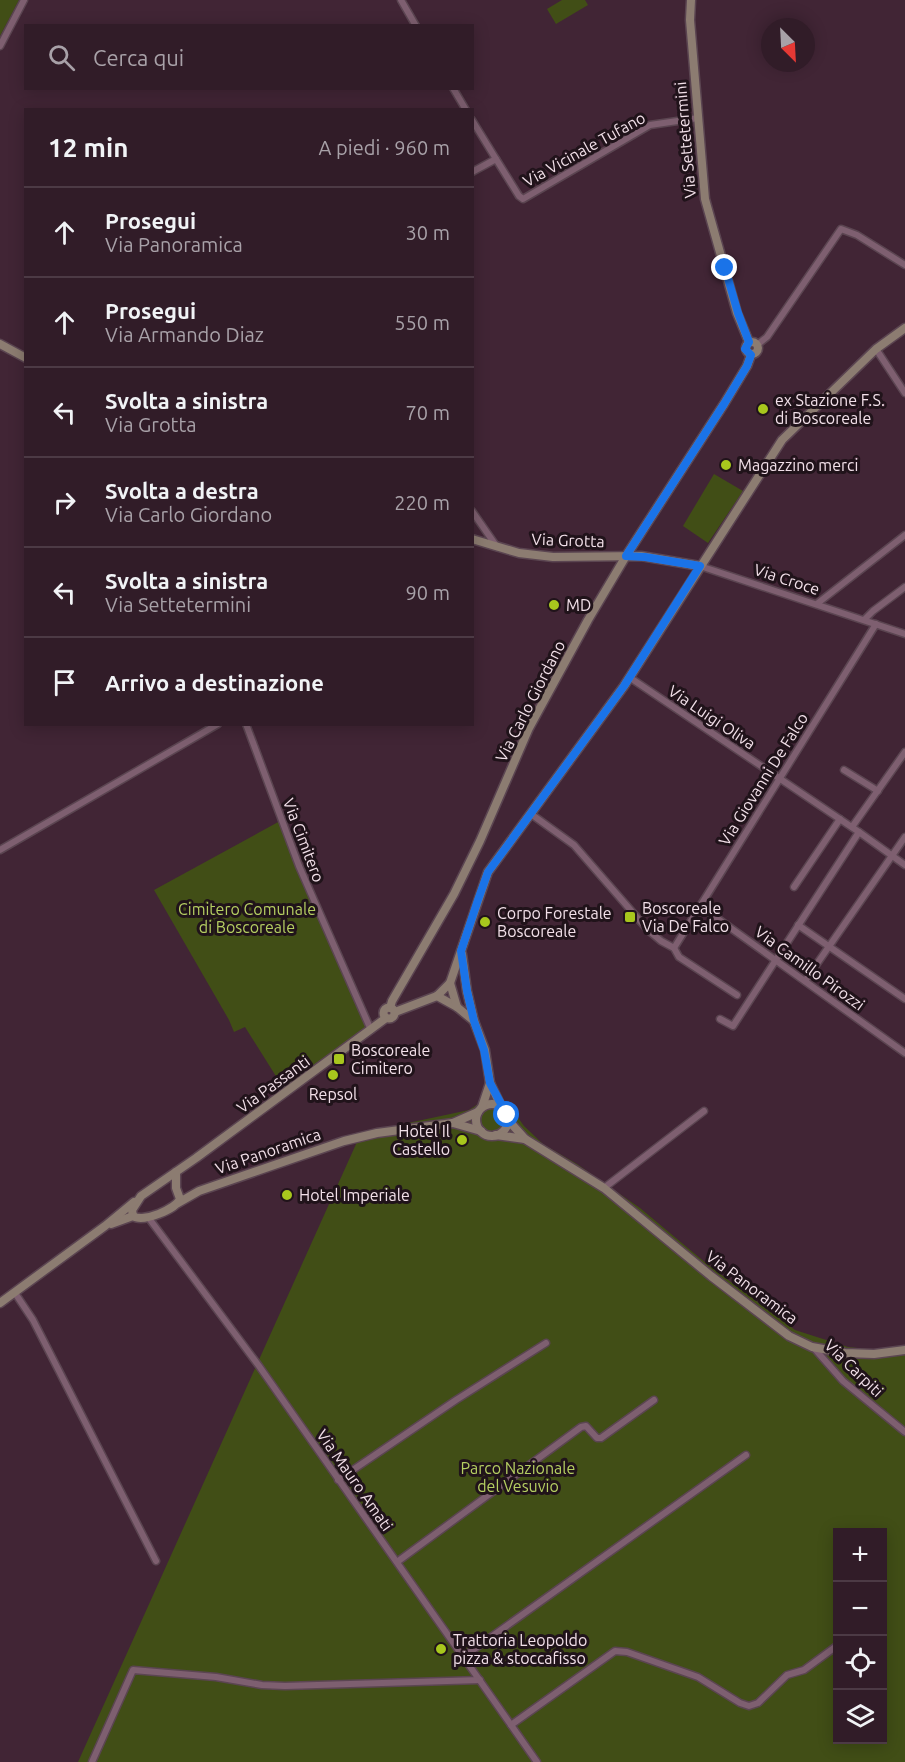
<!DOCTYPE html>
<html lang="it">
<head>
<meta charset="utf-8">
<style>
  body { margin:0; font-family:Ubuntu,sans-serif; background:#392530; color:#f1f3f6 }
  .controls { position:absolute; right:18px; bottom:18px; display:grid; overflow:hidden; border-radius:0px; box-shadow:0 3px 15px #0003 }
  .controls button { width:54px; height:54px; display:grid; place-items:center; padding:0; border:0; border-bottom:2px solid #4c3a45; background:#311c28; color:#f1f3f6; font:30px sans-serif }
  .compass { position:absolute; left:761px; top:18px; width:54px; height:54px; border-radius:50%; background:#311c28; box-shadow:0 3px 15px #0003; rotate:156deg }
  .stop { position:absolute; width:18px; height:18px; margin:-14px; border:4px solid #1a73e8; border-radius:50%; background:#fff }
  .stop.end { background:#1a73e8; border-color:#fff; box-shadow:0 2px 6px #0008 }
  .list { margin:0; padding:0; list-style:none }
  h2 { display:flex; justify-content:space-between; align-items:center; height:78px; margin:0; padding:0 24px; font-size:26px }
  h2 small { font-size:20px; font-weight:400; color:#a8a1a8 }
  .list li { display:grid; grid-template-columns:39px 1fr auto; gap:18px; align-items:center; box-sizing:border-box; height:90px; padding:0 24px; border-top:2px solid #4c3a45 }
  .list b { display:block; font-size:22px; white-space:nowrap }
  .list p { margin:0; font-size:20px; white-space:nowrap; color:#a8a1a8 }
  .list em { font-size:20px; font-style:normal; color:#a8a1a8 }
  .icon { flex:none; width:33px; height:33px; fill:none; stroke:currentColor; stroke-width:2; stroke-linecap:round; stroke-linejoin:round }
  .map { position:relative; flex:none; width:905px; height:1762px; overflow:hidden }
  .search { position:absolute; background:#311c28; box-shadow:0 3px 15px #0003; left:24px; top:24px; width:450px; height:66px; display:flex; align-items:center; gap:15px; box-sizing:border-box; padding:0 21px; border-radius:0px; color:#a8a1a8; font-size:22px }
  .panel { position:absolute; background:#311c28; box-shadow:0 3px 15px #0003; left:24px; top:108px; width:450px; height:618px; border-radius:0px }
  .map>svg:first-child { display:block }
</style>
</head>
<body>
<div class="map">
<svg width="905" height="1762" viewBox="0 0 905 1762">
  <rect width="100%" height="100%" fill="#412535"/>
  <g fill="#414e16" fill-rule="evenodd">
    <path d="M0,0h19l-19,36z"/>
    <path d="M562,0h23l3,5 -32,19 -9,-15z"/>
    <path d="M714,474l29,17 -35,52 -25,-17z"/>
    <path d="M280,821l88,206 -84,62 -39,-62 -11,5 -5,-12 -75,-130z"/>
    <path d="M488,1097h9l14,11 13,18 19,18 34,20 63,44 67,56 88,66 53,17 29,3 28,-5v417h-827l283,-629 108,-23zM838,1532h44v208h-44z"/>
  </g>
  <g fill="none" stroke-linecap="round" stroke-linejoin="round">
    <g stroke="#5b4551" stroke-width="9">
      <g id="street">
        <path d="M401,0l15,26"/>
        <path d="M0,46l24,-46"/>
        <path d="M453,88l13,22"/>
        <path d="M472,120l24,39"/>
        <path d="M472,172l24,-13 23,37 4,3 127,-74 48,-7"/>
        <path d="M757,345l10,-8 74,-108 16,6 48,30"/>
        <path d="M876,349l29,44"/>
        <path d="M472,511l25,36"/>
        <path d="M700,566l205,68"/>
        <path d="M818,603l87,-68"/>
        <path d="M865,619l8,-8 32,-24"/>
        <path d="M629,677l230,155 46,33"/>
        <path d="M246,724l53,142 72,164"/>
        <path d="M844,770l34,21"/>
        <path d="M531,814l43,31 74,85 13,11 13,7 5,9 58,38"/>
        <path d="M852,827l53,-75"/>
        <path d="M0,850l218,-126"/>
        <path d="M794,887l46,-68"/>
        <path d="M700,906l205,147"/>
        <path d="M798,925l107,74"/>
        <path d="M674,948l202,-324"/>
        <path d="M805,981l100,-144"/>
        <path d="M720,1019l13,7 126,-194"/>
        <path d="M604,1188l100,-77"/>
        <path d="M148,1217l111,149 278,396"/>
        <path d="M15,1293l18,27 123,241"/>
        <path d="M813,1347l30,34 62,51"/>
        <path d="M338,1480l118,-80 90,-57"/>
        <path d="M397,1562l184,-135 5,-1 11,12h4l53,-38"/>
        <path d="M463,1657l283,-202"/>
        <path d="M511,1725l104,-74 12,1 71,25 42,26 9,3 9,-3 29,-28 17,-5 34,-25"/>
        <path d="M92,1762l41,-92 83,7 46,8 23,1 195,-6"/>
      </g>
    </g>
    <g stroke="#5b4551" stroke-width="11">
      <g id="secondary">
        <path d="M691,0l-1,20 15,179 32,114 12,29"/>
        <circle cx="752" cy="348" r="6"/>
        <path d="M0,344l26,14"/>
        <path d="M472,539l47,14 34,4 88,-1 59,10"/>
        <path d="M462,954l5,37 7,30 11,29 5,33 11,23"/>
        <path d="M437,996l20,11 17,14"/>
        <path d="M457,1007l-7,-24 38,-111 136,-186 158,-246 94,-91 29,-21"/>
        <circle cx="389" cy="1013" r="5.5"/>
        <path d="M390,1008l2,-7 62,-107 26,-53 49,-113 59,-108 38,-64 98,-152 23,-38 4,-11"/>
        <path d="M395,1012l42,-16 13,-13"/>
        <circle cx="492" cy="1120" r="16"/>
        <path d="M482,1107l8,-24"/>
        <path d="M508,1120l17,19 79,49 107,88 78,60 23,11 33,6 29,1 31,-4"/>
        <path d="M453,1123l28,8"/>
        <path d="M496,1135l29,4"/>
        <path d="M178,1203l21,-12 145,-50 33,-8 76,-10 25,-11"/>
        <path d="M133,1216l-1,-6 9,-14 55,-38 190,-140"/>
        <path d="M111,1224l22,-8c10,7 43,-7 47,-17l-4,-11v-16"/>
        <path d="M0,1303l105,-77 29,-24"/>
      </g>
    </g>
    <use href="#street" stroke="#7e5f70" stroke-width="6"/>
    <use href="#secondary" stroke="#8c7c71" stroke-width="8"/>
  </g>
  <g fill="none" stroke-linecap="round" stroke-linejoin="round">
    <path stroke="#1a73e8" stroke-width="8" d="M507,1115l-17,-32 -6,-33 -10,-29 -7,-30 -6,-40 17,-51 10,-28 136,-186 76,-120 -55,-9 -19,-1 98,-152 23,-38 4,-11 -6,-6 4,-7 -11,-29 -13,-45"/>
  </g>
  <g fill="#a8c71d" stroke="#20131a" stroke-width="2">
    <circle cx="763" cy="409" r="6"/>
    <circle cx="726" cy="465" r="6"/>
    <circle cx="554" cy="605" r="6"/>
    <rect x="624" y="911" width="12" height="12" rx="3"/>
    <circle cx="485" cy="922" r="6"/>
    <rect x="333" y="1053" width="12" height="12" rx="3"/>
    <circle cx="333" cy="1075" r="6"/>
    <circle cx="462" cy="1140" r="6"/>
    <circle cx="287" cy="1195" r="6"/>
    <circle cx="441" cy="1649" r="6"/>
  </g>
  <g text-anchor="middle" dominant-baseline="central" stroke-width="6" stroke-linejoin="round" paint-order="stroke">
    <g font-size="16" fill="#f2e0e9" stroke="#20131a">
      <text transform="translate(685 140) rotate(-95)">Via Settetermini</text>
      <text transform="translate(584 149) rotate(-29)">Via Vicinale Tufano</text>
      <text transform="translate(568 540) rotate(2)">Via Grotta</text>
      <text transform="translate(787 579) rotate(18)">Via Croce</text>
      <text transform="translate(530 701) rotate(-63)">Via Carlo Giordano</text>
      <text transform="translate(712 717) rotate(34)">Via Luigi Oliva</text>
      <text transform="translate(763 779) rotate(-58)">Via Giovanni De Falco</text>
      <text transform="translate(304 840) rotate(69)">Via Cimitero</text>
      <text transform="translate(810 968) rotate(36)">Via Camillo Pirozzi</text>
      <text transform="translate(273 1084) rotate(-36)">Via Passanti</text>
      <text transform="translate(268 1151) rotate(-19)">Via Panoramica</text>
      <text transform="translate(752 1287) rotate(37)">Via Panoramica</text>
      <text transform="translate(854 1368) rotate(44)">Via Carpiti</text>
      <text transform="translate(355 1480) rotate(55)">Via Mauro Amati</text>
    </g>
    <g font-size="16" fill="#f2e0e9" stroke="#20131a" text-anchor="start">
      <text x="775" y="400">ex Stazione F.S.<tspan x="775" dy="18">di Boscoreale</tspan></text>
      <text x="738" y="465">Magazzino merci</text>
      <text x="566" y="605">MD</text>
      <text x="642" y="908">Boscoreale<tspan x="642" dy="18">Via De Falco</tspan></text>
      <text x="497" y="913">Corpo Forestale<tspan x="497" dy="18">Boscoreale</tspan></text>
      <text x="351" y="1050">Boscoreale<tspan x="351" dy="18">Cimitero</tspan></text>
      <text x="333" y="1094" text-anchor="middle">Repsol</text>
      <text x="450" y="1131" text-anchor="end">Hotel Il<tspan x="450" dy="18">Castello</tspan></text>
      <text x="299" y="1195">Hotel Imperiale</text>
      <text x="453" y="1640">Trattoria Leopoldo<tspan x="453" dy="18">pizza &amp; stoccafisso</tspan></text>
    </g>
    <g font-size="16" fill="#b5cf62" stroke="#20131a">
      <text x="247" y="909">Cimitero Comunale<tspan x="247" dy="18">di Boscoreale</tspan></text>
      <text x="518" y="1468">Parco Nazionale<tspan x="518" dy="18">del Vesuvio</tspan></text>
    </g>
  </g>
</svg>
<div class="controls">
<button>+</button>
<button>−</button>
<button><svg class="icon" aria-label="locate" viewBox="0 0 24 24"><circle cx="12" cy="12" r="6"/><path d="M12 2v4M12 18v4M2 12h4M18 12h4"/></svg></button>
<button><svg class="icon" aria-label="layers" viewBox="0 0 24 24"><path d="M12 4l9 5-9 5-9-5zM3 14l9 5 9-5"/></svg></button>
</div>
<svg class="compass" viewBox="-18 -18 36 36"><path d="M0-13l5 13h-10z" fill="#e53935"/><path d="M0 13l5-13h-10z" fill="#a8a1a8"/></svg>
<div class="stop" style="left:507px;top:1115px"></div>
<div class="stop end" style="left:725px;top:268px"></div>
<div class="search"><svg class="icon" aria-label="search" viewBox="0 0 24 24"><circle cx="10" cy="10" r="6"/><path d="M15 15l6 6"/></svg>Cerca qui</div>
<section class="panel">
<h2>12 min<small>A piedi · 960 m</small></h2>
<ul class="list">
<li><svg class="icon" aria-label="ahead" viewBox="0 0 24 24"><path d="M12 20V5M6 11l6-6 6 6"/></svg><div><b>Prosegui</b><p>Via Panoramica</p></div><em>30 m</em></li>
<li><svg class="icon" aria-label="ahead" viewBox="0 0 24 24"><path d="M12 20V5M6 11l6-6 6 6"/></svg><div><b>Prosegui</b><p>Via Armando Diaz</p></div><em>550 m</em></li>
<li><svg class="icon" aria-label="left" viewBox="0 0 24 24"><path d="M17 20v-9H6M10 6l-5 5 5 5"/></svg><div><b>Svolta a sinistra</b><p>Via Grotta</p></div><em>70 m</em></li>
<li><svg class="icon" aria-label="right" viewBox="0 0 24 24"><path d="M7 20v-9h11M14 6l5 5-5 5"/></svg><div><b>Svolta a destra</b><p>Via Carlo Giordano</p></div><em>220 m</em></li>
<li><svg class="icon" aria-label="left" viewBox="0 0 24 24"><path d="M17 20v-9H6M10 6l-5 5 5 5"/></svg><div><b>Svolta a sinistra</b><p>Via Settetermini</p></div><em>90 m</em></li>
<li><svg class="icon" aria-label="arrive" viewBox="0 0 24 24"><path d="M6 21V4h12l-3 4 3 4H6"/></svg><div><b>Arrivo a destinazione</b></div></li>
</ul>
</section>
</div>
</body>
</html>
